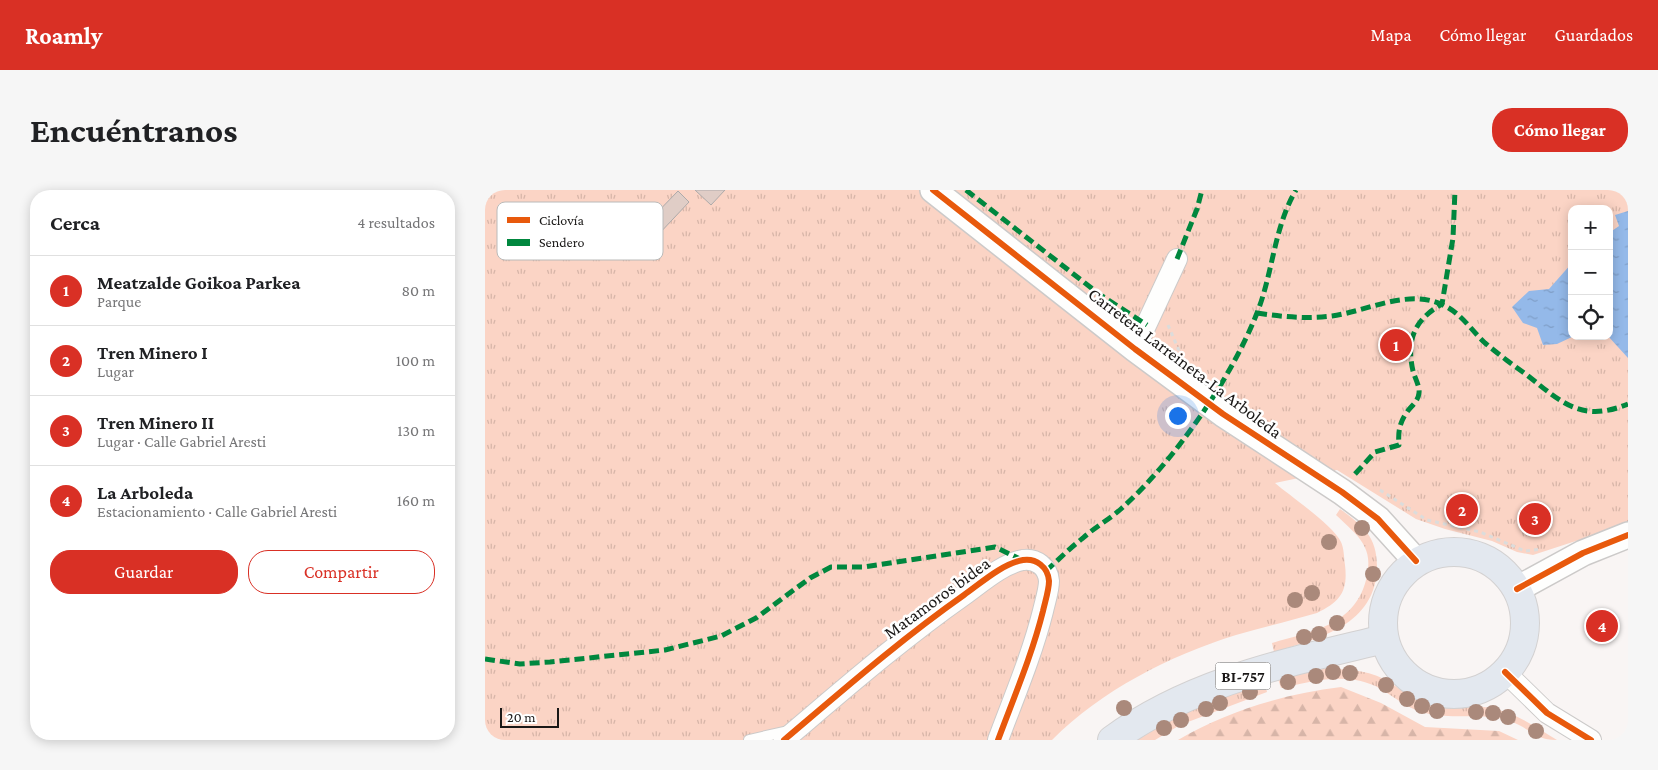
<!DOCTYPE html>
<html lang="es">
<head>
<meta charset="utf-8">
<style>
  body { margin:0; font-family:"Crimson Pro",serif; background:#f6f6f6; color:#202124 }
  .controls { position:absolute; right:15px; top:15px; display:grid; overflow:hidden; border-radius:10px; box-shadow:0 2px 12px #0003 }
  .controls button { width:45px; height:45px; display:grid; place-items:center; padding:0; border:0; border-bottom:1px solid #e0e0e0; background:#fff; color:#202124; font:25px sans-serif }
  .scale { position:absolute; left:15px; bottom:12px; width:59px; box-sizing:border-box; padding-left:5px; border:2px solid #1a1817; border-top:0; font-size:14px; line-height:18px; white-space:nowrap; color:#1a1817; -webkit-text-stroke:4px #fff; paint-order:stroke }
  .you { position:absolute; left:692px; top:225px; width:18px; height:18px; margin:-12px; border:4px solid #fff; border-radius:50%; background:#1a73e8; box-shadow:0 0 0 8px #1a73e833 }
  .badge { display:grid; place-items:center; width:32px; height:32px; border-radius:50%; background:#d93025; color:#fff; font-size:16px; font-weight:700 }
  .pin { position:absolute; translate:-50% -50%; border:2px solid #fff; box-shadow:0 1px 5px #0006 }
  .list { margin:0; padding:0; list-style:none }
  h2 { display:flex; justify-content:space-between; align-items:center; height:65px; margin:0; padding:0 20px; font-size:21px }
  h2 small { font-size:16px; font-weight:400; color:#757577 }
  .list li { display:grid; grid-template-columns:32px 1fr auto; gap:15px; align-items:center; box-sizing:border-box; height:70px; padding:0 20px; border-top:1px solid #e0e0e0 }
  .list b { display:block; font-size:19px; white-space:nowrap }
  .list p { margin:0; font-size:16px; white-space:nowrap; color:#757577 }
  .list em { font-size:16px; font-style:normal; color:#757577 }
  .actions { display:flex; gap:10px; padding:15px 20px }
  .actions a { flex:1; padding:11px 0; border:1px solid #d93025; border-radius:20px; text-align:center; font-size:18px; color:#d93025 }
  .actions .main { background:#d93025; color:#fff }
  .icon { flex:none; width:28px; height:28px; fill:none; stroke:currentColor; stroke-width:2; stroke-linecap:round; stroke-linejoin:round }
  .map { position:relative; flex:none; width:1143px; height:550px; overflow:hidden; border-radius:20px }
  header { display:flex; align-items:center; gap:30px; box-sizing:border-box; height:70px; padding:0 25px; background:#d93025; color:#fff }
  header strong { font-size:24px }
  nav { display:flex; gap:28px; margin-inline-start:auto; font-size:18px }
  .intro { display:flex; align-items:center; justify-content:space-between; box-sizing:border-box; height:120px; padding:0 30px }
  h1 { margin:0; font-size:35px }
  .button { padding:12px 22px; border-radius:20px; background:#d93025; color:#fff; font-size:18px; font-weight:700 }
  main { display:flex; gap:30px; padding:0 30px }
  aside { flex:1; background:#fff; border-radius:20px; box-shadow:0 2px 12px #0003 }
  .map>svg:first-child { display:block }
</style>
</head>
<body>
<header>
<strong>Roamly</strong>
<nav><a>Mapa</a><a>Cómo llegar</a><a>Guardados</a></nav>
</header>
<div class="intro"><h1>Encuéntranos</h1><a class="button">Cómo llegar</a></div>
<main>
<aside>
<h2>Cerca<small>4 resultados</small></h2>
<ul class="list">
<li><span class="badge">1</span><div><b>Meatzalde Goikoa Parkea</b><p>Parque</p></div><em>80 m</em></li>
<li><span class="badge">2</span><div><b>Tren Minero I</b><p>Lugar</p></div><em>100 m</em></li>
<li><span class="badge">3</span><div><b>Tren Minero II</b><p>Lugar · Calle Gabriel Aresti</p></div><em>130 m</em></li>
<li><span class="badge">4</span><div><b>La Arboleda</b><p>Estacionamiento · Calle Gabriel Aresti</p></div><em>160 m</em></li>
</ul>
<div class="actions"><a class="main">Guardar</a><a>Compartir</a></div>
</aside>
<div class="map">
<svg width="1143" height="550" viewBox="0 0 1143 550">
  <defs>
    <pattern id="grass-tufts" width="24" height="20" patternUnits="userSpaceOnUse" patternTransform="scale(1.25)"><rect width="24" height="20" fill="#fbd4c5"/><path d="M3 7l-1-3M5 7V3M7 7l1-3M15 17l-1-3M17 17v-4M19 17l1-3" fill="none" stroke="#d7b5a8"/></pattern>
    <pattern id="forest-firs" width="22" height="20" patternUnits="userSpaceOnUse" patternTransform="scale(1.25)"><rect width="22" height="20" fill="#fbd4c5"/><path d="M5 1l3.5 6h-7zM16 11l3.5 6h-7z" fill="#d7b5a8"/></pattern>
    <pattern id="water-ripples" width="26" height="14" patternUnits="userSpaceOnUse" patternTransform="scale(1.25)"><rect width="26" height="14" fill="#94b9e9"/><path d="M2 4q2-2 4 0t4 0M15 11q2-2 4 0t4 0" fill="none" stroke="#7f9ec7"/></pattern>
  </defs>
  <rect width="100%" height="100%" fill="#f9f5f4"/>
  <g fill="url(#grass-tufts)" fill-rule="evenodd">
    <path d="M0,0h1143v334l-95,31 -16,-3 -25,-11 -47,-12 -29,-10 -79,-49 -62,13c15,13 58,42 66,59 3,6 3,16 4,23 3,26 -4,36 -28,48 -27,8 -54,14 -81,22 -67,21 -134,55 -184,105h-567zM1087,19h37v127h-37z"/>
    <path d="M855,319c23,17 37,27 37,58 -1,58 -57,71 -103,85l-2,-9c40,-12 82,-17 94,-63 9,-33 -8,-44 -30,-65z"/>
    <path d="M835,479c22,0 45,0 64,10 15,8 30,23 46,27 19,5 36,0 54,1 28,3 50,19 73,33 -24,0 -27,-13 -48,-19 -25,-9 -57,-1 -84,-8 -15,-3 -31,-16 -44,-24 -32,-18 -66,-8 -100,-1l-3,-9z"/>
    <path d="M780,493l2,9 -87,33 -25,15h-21l41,-25 51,-20z"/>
  </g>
  <path fill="url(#forest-firs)" d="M856,497l40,16 44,24 74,4 19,9h-340c49,-29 106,-46 163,-53z"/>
  <g fill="url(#water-ripples)">
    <path d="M1143,21v147l-20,-22 1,-103 10,-7 -4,-11z"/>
    <path d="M1087,73v73h2l-17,8 -14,1 -6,-17 -14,-5 -11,-16 17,-16 20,-2z"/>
  </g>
  <g fill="#e0cdc6" stroke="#adaaaa">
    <path d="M210,0h30l-14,15z"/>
    <path d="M193,1l11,11 -32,34 -11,-12z"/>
  </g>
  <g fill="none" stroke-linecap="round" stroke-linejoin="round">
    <g stroke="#cccac9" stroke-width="12">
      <path id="service" d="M264,550l39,-9"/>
    </g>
    <g stroke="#cccac9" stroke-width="22">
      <g id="minor">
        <path d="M650,159l42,-90"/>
        <path d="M1020,482l42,41 44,27"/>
        <path d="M299,550c59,-50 116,-100 180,-145 17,-12 38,-31 59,-35 13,-2 25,7 26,21 0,9 -4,21 -6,30 -11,44 -29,86 -45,129"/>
      </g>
    </g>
    <g stroke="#cccac9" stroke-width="28">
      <g id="tertiary">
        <path d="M448,0l202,159 88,65 119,78 36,27 38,42"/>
        <path d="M1032,399l66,-36 45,-18"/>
      </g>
    </g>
    <g stroke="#d3d1d1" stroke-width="30">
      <g id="primary">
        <circle cx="969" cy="433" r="71"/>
        <path d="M627,550c80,-59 178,-78 272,-101"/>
      </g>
    </g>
    <g stroke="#dcdcdb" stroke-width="3" stroke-dasharray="4 4" stroke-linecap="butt">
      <path d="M683,135l12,28"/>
      <path d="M895,300l47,30 53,12 45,19 17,-2"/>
    </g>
    <use href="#service" stroke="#fefefd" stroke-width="10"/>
    <use href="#minor" stroke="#fefefd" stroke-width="20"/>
    <use href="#tertiary" stroke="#fefefd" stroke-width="25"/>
    <use href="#primary" stroke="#e3e8ef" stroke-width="28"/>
    <g stroke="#00873e" stroke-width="5" stroke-dasharray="10 5" stroke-linecap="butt">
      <path d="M481,0l133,104 48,31"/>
      <path d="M692,69l20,-50 5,-19"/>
      <path d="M772,123c26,4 50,6 75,3 36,-5 76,-28 111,-11 18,8 28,25 42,38 13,11 28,22 42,32 35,28 55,48 101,29"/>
      <path d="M870,284l20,-22 24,-7c-1,-12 0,-22 8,-33 4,-6 11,-10 12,-19 1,-6 -4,-15 -6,-22 -7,-31 1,-51 29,-67l11,-66 2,-48"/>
      <path d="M561,381c12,-11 24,-23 37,-33 12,-11 27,-19 39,-30 53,-48 109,-129 135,-195 16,-40 17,-86 39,-123"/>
      <path d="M0,469l35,5 30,-2 115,-12 56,-14 35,-18 54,-40 21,-11h33l131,-20 27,13"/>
    </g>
    <g stroke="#fff" stroke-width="9">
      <g id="cycleway">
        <path d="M448,0l202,159 88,65 119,78 36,27 38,42"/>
        <path d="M1032,399l66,-36 45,-18"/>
        <path d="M1020,482l42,41 44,27"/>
        <path d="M299,550c59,-50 116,-100 180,-145 17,-12 38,-31 59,-35 13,-2 25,7 26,21 0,9 -4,21 -6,30 -11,44 -29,86 -45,129"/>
      </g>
    </g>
    <use href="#cycleway" stroke="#e8590c" stroke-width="6"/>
  </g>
  <g fill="#aa897b">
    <circle cx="877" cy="338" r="8"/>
    <circle cx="844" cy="352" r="8"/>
    <circle cx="888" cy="384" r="8"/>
    <circle cx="827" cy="403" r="8"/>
    <circle cx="810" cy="410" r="8"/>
    <circle cx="852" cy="433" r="8"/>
    <circle cx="834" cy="444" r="8"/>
    <circle cx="819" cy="447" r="8"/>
    <circle cx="848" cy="482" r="8"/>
    <circle cx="865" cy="483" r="8"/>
    <circle cx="831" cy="486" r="8"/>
    <circle cx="803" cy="492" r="8"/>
    <circle cx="901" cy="495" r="8"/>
    <circle cx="765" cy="502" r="8"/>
    <circle cx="922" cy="509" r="8"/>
    <circle cx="735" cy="513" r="8"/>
    <circle cx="937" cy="516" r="8"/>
    <circle cx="639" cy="518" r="8"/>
    <circle cx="721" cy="519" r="8"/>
    <circle cx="952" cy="521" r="8"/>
    <circle cx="991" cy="522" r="8"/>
    <circle cx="1008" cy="523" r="8"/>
    <circle cx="1023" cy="527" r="8"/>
    <circle cx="696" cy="530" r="8"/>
    <circle cx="679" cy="538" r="8"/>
    <circle cx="1051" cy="541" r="8"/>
  </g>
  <g text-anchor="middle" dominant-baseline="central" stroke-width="5" stroke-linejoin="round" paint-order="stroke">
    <rect fill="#fff" stroke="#5f5d5d" stroke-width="1" x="730.5" y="472.5" width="55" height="27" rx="4"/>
    <g font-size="16" font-weight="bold" fill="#1a1817">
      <text x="758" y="486">BI-757</text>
    </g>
    <g font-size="18" fill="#1a1817" stroke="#fff">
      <text transform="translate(700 173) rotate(37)">Carretera Larreineta-La Arboleda</text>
      <text transform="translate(452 408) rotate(-36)">Matamoros bidea</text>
    </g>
  </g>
  <rect x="12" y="12" width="166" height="58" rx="8" fill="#fff" stroke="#babab9" stroke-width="1"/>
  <rect x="22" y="27" width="23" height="6" fill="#e8590c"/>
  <rect x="22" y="49" width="23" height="7" fill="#00873e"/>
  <g font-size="14" fill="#1a1817">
    <text x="54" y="35">Ciclovía</text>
    <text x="54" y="57">Sendero</text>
  </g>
</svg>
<div class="controls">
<button>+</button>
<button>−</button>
<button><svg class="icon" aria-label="locate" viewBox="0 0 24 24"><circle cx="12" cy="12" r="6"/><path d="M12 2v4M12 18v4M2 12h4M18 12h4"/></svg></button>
</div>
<div class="scale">20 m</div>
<div class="you"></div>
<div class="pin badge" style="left:911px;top:155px">1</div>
<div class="pin badge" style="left:977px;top:320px">2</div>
<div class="pin badge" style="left:1050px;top:329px">3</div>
<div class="pin badge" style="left:1117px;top:436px">4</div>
</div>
</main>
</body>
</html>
